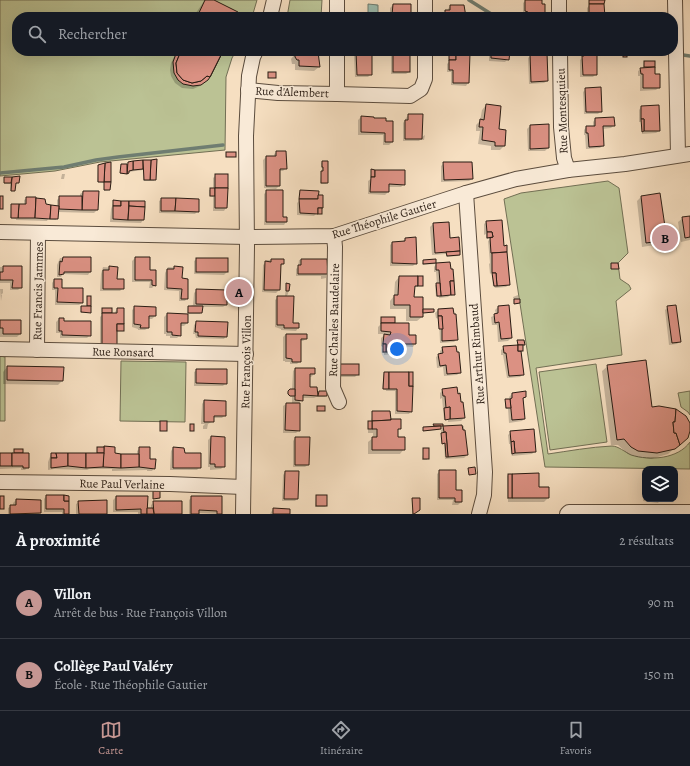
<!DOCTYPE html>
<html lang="fr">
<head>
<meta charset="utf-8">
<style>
  body { margin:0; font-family:Alegreya,serif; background:#20242c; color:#f1f3f6 }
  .controls { position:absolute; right:12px; bottom:12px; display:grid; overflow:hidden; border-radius:8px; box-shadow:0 4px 16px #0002 }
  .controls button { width:36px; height:36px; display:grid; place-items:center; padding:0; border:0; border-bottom:1px solid #363941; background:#171b24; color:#f1f3f6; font:20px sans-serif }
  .you { position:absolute; left:397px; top:349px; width:14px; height:14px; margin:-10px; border:3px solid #fff; border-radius:50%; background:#1a73e8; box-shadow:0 0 0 6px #1a73e833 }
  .badge { display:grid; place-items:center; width:26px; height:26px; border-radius:50%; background:#c59692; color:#111; font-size:13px; font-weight:700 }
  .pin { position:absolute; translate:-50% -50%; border:2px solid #fff; box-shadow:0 1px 4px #0006 }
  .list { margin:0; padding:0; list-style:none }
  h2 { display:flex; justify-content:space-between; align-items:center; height:52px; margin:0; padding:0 16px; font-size:17px }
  h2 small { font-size:13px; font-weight:400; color:#9ea1a6 }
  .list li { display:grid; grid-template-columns:26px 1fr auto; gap:12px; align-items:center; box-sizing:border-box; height:72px; padding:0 16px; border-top:1px solid #363941 }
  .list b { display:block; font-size:15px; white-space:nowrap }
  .list p { margin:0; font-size:13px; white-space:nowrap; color:#9ea1a6 }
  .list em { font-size:13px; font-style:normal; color:#9ea1a6 }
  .icon { flex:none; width:22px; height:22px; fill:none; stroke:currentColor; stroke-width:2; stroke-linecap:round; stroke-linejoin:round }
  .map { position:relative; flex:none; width:690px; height:514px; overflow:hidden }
  .search { position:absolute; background:#171b24; box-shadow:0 4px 16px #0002; left:12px; right:12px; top:12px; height:44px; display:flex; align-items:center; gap:10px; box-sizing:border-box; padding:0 14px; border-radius:16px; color:#9ea1a6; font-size:15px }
  .sheet { height:196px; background:#171b24 }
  nav { display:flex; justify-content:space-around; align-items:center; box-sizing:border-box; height:56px; border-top:1px solid #363941; background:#171b24; font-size:11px; color:#9ea1a6 }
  nav a { display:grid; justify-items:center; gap:2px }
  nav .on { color:#c59692 }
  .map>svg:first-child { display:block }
</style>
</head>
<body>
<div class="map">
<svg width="690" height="514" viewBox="0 0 690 514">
  <defs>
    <pattern id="water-waves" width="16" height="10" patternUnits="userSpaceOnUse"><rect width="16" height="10" fill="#9dbdaf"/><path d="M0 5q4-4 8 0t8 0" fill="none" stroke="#87a296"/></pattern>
  </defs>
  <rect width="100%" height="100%" fill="#f6dfc1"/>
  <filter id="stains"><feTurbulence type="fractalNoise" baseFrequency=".005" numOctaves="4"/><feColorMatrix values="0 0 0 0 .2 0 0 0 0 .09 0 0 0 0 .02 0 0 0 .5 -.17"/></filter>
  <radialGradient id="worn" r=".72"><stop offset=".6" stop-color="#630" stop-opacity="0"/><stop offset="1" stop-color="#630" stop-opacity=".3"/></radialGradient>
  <g fill="#bbc294" stroke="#726f54">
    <path d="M0,0h257l-5,17h-235v34h219l-4,7 -6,19 -1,73 -125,12 -45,9 -55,5z"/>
    <path d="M290,0h32l-1,17h-34z"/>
    <path d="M608,181l11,7 9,65 -10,10 2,16 9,6 2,4 -15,12 6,54 -86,13 12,86c21,-3 42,-7 64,-8 6,0 13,6 19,9 19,6 47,4 59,-13v27l-145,-2 -41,-268 17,-6z"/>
    <path d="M0,356l5,1v64h-5z"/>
    <path d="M121,361l65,1 -1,60 -65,-1z"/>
    <path d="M596,364l11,78 -57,8 -11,-78z"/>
    <path d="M690,391v24l-2,-3 -7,-5 -3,-14z"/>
  </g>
  <path fill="url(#water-waves)" stroke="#6f7d71" d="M368,4l10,1v12h-10z"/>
  <g fill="#0003">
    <path d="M205,0h7l23,17h-42z"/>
    <path d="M526,0h15l3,17h-19v-3h-2v-11z"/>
    <path d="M593,1l11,16h-17v-9z"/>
    <path d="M393,5l17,12h-20v-9z"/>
    <path d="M450,6l15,11h-22v-3l5,-3v-2z"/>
    <path d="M177,51h41l-12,29 -6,6 -7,3 -11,-1 -7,-5 -4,-7 -1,-6 1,-7z"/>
    <path d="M296,51h23l-2,2 2,14 -5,4 -19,-1v-6h-3l-1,-5 5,-6z"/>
    <path d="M356,51h18l-3,4v19l-3,3h-13l-1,-22z"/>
    <path d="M391,51h18v21l-3,2h-15z"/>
    <path d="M489,51h20l-1,8 -3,3 -16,-1z"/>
    <path d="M582,51h14v23l-3,3h-13v-17l2,-2z"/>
    <path d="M450,54l18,29 -2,3 -15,-1v-13h-4v-8l2,-2z"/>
    <path d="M531,55l16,26 -3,2 -15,1 -1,-26z"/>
    <path d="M644,62h10v13l5,12 -3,3 -16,1v-15h-2v-5l3,-2h2z"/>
    <path d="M586,89l15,22 -3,3h-14l-1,-22z"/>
    <path d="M486,105l12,25 6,16 -4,4h-9v-4l-13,-2 2,-13h-4v-6l4,-4 2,-11z"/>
    <path d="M641,107l18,24 -3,2 -14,1 -1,-12h-2v-12z"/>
    <path d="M408,115l14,22 3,-2 -1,5h-4l-1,1h-16v-18z"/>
    <path d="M361,117l24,2 7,23 -3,3h-6v-10h-25v-15z"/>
    <path d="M595,119l19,6 -3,3 -9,1 1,16 -3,3 -14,1 -1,-14h-1v-5l2,-3h7v-5z"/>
    <path d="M530,126l18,22 -3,3h-17l-1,-22z"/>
    <path d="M277,152l9,16 -3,3h-4v15l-3,3 -12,-1 -1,-28 3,-3h8v-3z"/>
    <path d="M156,160l-1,19 -1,2h-11v-11l-15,2 -1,2h-7l1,-9h6l1,-2z"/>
    <path d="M322,162l5,21 -1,1h-6l2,-16h-1v-5z"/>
    <path d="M444,163l28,16 -3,2 -28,1v-16z"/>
    <path d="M110,164l-1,26 -5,1v-8l-7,-1 1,-15z"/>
    <path d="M372,170l32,14 -3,3h-13v5l-3,3 -17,-1v-13l4,-3h-2z"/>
    <path d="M62,174h3l-1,5h-3z"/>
    <path d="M216,175h11l-1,33 -2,3h-11v-14l-4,-1v-6l4,-1v-11z"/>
    <path d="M19,177l-1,6 -3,1 -2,7h-3v-7h-6v-6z"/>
    <path d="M267,191l15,27 4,4 -2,3h-20v-31z"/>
    <path d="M300,191l21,22 -1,1h-4l-2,2 -17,-1v-12l2,-2z"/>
    <path d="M83,192h15l-1,18 -3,3 -36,-1 -2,8 -8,-1 -1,2 -31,-1v-1l-6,-1 1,-12 1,-1h12v-5l3,-2 18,2v5l12,2v-7l3,-3h20v-3z"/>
    <path d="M641,197l25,43 -5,4 -19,3 -5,-46z"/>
    <path d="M162,199l36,12 -3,3 -36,-1v-12z"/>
    <path d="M114,201l30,1 -1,18 -2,3 -31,-1 1,-13z"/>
    <path d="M690,217v23l-9,2 -3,-20 5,-4z"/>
    <path d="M487,221l16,26h3l3,37 -3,3 -11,1 -1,-2 -1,1 -1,-12 5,-4 -2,-2 -5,5 -1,-10 1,-1 -2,-22 3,-3 -5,1v-5l-2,1v-11z"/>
    <path d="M433,224l16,15 10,16 -1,1 -12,1v-3l-14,1 -2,-28z"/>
    <path d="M405,239l11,24 -3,3h-23v-21l2,-2 11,-2z"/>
    <path d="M60,258h30v14l-2,3 -25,-1 -2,3h-4v-12z"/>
    <path d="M135,258l14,13 6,14 -3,3h-3l1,-6h-18v-21z"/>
    <path d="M197,259h30v13l-3,3 -30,-1v-13z"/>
    <path d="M266,260h17v4l-3,3 -1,23 -3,3 -14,-1 1,-27 3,-3h-1z"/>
    <path d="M299,260h27v18l-5,1v-3h-25v-7l2,-2z"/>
    <path d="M435,260v4l-13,1 1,-4z"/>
    <path d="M436,264l18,30 -1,1 -2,1v-2l-3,3 -9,1v-1h-3l-1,-12 2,-1 -1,-12h-2v-5z"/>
    <path d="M0,267h2v1l2,-1 17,20 -3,3h-8v-7h-10z"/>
    <path d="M103,267l14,1 -1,12 7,8 -3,3h-20l1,-17z"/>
    <path d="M168,267l14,1 -1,11 6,19 -2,3h-6v-10l-15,-1 1,-17z"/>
    <path d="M399,277l23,8 -7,2 -1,1 -1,10 9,12 11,1 -1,1 -10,1v4l-5,4h-11v-12h-16v-8l4,-5 1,-14z"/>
    <path d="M54,280l7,9 21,14 -3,2h-24v-15h-3v-7z"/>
    <path d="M286,284l3,1 -1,9 -2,3 6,27 6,4 -2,3 -15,-1v-1l-6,-2v-27l3,-3h7z"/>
    <path d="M0,289h3v4l-2,2h1l-1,6z"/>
    <path d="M197,290l29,15 -3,2h-22l-1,7h-13l1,-7 5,-2 1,-12z"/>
    <path d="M518,295l1,8 -5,1 -1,-7z"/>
    <path d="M88,297l2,15 -10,1 2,-6h5z"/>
    <path d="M135,307l20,9 -3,3h-4v9l-3,2h-7v-1l-6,-2v-17z"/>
    <path d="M498,307l13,31 -3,3 -10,1 -1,-17h-5l-1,-8 5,-2 -1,-5z"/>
    <path d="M668,307l12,34 -3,3 -8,1 -4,-35z"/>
    <path d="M103,309l7,5h5v-2l2,-3 6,21 -7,1 -16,16v-30l2,-2z"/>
    <path d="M438,310l19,29 -3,3 -14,1 -1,-24 -3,-1 -1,-5z"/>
    <path d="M167,314l20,9 -3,3h-4v9l-3,3h-7v-2h-4v-2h-2v-17z"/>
    <path d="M381,318l13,6 14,12 7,8 -2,3 -12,-1 -1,7 -16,2v-2h-2l1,-6 -2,-1v-8l5,-4h-8v-7l2,-2z"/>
    <path d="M59,319l4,3 27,13 -3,3h-27v-5h-4v-11z"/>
    <path d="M0,321h20v13l-3,3h-17z"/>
    <path d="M197,322l29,14 -2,3 -28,-1 -1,-4h-2l1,-9z"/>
    <path d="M286,334l20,5 -3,2h-3v20l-3,3h-7v-2h-5v-1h-2v-24z"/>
    <path d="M518,341l4,4v6l-2,1 3,22 -3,3 -13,1 -4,-23h-2v-5l3,-3 13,-1z"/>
    <path d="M443,348l17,24 -3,3 -13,1 -1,-9 -6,1 -1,-11 4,-3v-3z"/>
    <path d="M608,366l43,42 36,29 -19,17 -17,5 -14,-2 -9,-3 -10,-9h-7l-9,-74z"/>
    <path d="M7,367l55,14 -4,4 -55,-1v-12z"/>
    <path d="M336,368l22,6 -3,3h-19z"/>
    <path d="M295,369l19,5 -3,3h-2v11l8,6 2,-2 7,4 -1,1h-9l-2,1h-12l-3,5v27l-3,3h-13v-27l3,-2h6v-7l-3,-1 -2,-3 3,-3h2l1,-19z"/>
    <path d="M197,370l29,13 -3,3h-29v-14z"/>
    <path d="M384,373h28l-1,38 -2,3h-14v-23h-9v-1l-4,-1z"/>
    <path d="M443,390l21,28 -3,3 -13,1v-2h-4l-2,-22 -2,1v-6z"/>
    <path d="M512,394l13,3 -2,2 1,20 -2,2 -13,2 -1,-14h-3v-8l5,-1 -1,-3z"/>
    <path d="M204,401l21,14 -3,3h-9v3l-5,3 -1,5h-4v-3l2,-2h-4l1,-20z"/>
    <path d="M373,412l17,9 1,-1h9v8l-3,3v7l7,11 -4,5h-32v-12l5,-4v-5h-5v-10l3,-1z"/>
    <path d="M434,425h8l-2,2 -1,3 -16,1 1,-3h9z"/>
    <path d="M464,426v4l-1,1 4,24 -3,3 -19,1 -1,-15h-2l-1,-14 2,-3z"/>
    <path d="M511,432l24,19 -3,3 -20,2 -1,-2 -1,-10h-1l-1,-9z"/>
    <path d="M211,437l13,29 -3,3 -11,1v-3h-2v-27z"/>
    <path d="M295,438l13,27 -3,2h-12v-26z"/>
    <path d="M98,448l16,6 23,1v-4l3,-3 14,20 -2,3h-5v-1l-35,1v-2h-23l-2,1 -33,-1 -6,1v-8l3,-8h46z"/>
    <path d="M173,448l11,6 16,13 -3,3h-27l1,-19z"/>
    <path d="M424,449h4l-1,11h-5z"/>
    <path d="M15,450l13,17 -3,3h-4v-2l-21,1v-15h14z"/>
    <path d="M440,471l15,20h6v11l-3,3h-6l1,-5h-16v-26z"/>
    <path d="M285,472l12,27 -2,2h-13l1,-26z"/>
    <path d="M508,475l30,13 10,10 -4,4h-36v-3h-1v-23z"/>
    <path d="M645,480v19h16l-3,4 -15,-2 1,-19z"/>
    <path d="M46,496l22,1v17h-6v-2h-18v-13z"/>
    <path d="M316,496l10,10 -1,1h-10z"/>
    <path d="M116,497l31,12h4v-4l3,-3 27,12h-43v-2h-25v-12z"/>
    <path d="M192,497h29v17l-23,-1v1h-9v-14z"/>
    <path d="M413,499v15h-1v-14z"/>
    <path d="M16,500l24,13 -1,1h-31v-6l3,-2h2v-3z"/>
    <path d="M79,502l27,12h-30v-10z"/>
    <path d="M273,509l16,5h-19z"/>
  </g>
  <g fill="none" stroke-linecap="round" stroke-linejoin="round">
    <g stroke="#6f7d71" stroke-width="3.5">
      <path d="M469,0l27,17"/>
      <path d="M654,51l12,1"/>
      <path d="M683,55l7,1"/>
      <path d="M0,173l64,-6 32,-7 22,-3 105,-12"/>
    </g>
  </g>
  <g fill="#db9183" stroke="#291c13">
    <path d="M205,0h9l24,12 -2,5h-39z"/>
    <path d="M525,0h17v4h3v13h-17v-5l-3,-1z"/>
    <path d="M589,0h16l-1,4h-15z"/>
    <path d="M393,4h18v13h-15v-2h-4z"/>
    <path d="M589,4h15l1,13h-16z"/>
    <path d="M450,5h14l2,12h-21v-7h5z"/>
    <rect x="637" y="15" width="20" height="2"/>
    <path d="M177,51h4l-5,12 1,10 6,7 9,3 9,-2 6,-5 3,1 11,-22 -2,-4 3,2 -12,24 -2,3 -7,5 -8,1 -10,-2 -5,-4 -4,-7 -1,-11z"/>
    <path d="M181,51h38l2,4 -11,22 -3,-1 -6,5 -9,2 -9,-3 -6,-7 -1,-10z"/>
    <path d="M297,51h23l-2,1 2,15 -21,-1v-6h-2l-2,-3v-4z"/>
    <path d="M359,51h16v2h-3v22h-15l-1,-23z"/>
    <rect x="393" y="51" width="17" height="21"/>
    <path d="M491,51h19l-1,9 -18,-2z"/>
    <path d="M584,51h13v24h-14l-1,-19h2z"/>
    <rect x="623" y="51" width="4" height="6"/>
    <rect x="449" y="53" width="7" height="7"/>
    <path d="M456,53h14l-1,30h-16v-13h-4v-10h7z"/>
    <path d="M547,53l1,28 -17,1 -1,-28z"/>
    <rect x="644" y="61" width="11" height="6"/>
    <path d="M655,67v7h5v14h-17v-14h-2l-1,-6z"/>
    <rect x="268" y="72" width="8" height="6"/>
    <path d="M601,87l1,25h-16l-1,-24z"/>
    <path d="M486,104l15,2 -2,23 7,1 -1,16h-10v-4l-13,-2 1,-13h-4l1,-8 4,1z"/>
    <path d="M659,105l1,26h-16v-12h-3v-13z"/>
    <path d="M408,114h15l-1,25h-17v-19h3z"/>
    <path d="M361,116l13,1v1h12v3h7v21h-8v-9l-24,-1z"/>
    <path d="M614,117l1,9h-12l1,20 -15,1 -1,-14h-2v-7h9v-8z"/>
    <path d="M641,119h3v12l-2,1z"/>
    <path d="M549,124v24l-19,1v-24z"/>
    <path d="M276,151h10l1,18h-7v17h-14v-30h10z"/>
    <rect x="226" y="152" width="10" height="5"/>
    <path d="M157,159l-1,21h-6l1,-20z"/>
    <path d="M143,160v9l-10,1v-9z"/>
    <path d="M143,160h8l-1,20h-6z"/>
    <path d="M133,161v9l-4,1v2l-2,1 1,-12z"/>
    <path d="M322,161h6v22h-7v-12h2v-4h-1z"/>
    <path d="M111,162v20h-7l1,-19z"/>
    <path d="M443,162h29l1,17 -29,1z"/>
    <path d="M105,163l-1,19h-6v-17z"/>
    <path d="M121,164h6v10l-7,-1z"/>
    <path d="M371,169l4,1v7h-4z"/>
    <path d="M375,170h30v15l-16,-1v8h-19l1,-15h4z"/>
    <rect x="215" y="174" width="13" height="14"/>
    <path d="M20,176l-1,7h-3l-1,8h-4l1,-14z"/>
    <path d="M4,177h8l-1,6h-7z"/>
    <path d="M104,182h7l-1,8h-6z"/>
    <rect x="210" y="188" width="5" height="8"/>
    <path d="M215,188h13l-1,20h-12z"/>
    <path d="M266,190h17v27h4v5h-21z"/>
    <path d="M300,190l19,1 -1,8h-19z"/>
    <path d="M83,191h16l-1,19h-16z"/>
    <path d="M660,193l7,47 -21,3 -5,-47z"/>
    <path d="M318,195h5v13h-5v6l-18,-1 -1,-14h19z"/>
    <rect x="0" y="196" width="3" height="13"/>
    <path d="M59,196h23v14l-23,-1z"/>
    <path d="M26,197h10l-1,21h-17l1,-14h7z"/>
    <path d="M36,198l9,1 1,5 5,1 -1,14 -15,-1z"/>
    <path d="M161,198h15l-1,13h-14z"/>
    <path d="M176,198l23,1v13l-24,-1z"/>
    <path d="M113,200l8,1v5h-8z"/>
    <path d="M121,201h8l-1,19 -15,-1v-13h8z"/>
    <path d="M129,201h16v6l-16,-1z"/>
    <path d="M11,204h8l-1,14h-7z"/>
    <path d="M51,205l8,1 -1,13h-8z"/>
    <path d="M129,206l16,1 -1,13h-16z"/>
    <rect x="318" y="208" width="4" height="6"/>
    <path d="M690,216v21l-5,1 -3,-21z"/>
    <path d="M502,220l2,26 3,-1v7l-16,1 -1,-15 3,-1 -1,-5h-5l-1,-11z"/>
    <path d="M449,222l1,16 9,-1 1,14 -25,2 -2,-30z"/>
    <path d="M487,232h5l1,5 -6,1z"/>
    <path d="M416,237l1,27 -25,-1v-21l13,-1v-3z"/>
    <path d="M460,251v4l-13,1 -1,-4z"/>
    <path d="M507,252l3,33 -13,1 -1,-13h-4v-20z"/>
    <path d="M63,257h28v15h-27v2l-5,1 1,-14 2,1z"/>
    <path d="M135,257h15v13h6v16l-4,-1v-5h-17z"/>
    <rect x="196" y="258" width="32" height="14"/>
    <path d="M271,259h13v5h-3l-1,26h-16l1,-29 6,1z"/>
    <path d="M301,259h26l1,15h-30v-9h3z"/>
    <path d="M436,259v4l-13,1v-4z"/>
    <path d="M450,262l1,7h2l1,12h-4l1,14 -10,1 -2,-26h-3v-7z"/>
    <path d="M611,263h7l1,6h-8z"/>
    <path d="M3,266h19v22h-10l1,-8h-13v-8h3z"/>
    <path d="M109,266l9,1 -1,12h7v10h-21v-19h6z"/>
    <path d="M174,266l9,1 -1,11 6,1v20h-7l1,-10 -15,-1v-19h7z"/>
    <path d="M492,273h4l1,13h-3z"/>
    <path d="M399,276h19v10h-3l-1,11h9v20h-13v-12h-16v-10h4z"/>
    <rect x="418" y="276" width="5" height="10"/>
    <path d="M54,279h8v9h21v15l-26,-1 1,-14h-4z"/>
    <path d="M450,281h4l1,14h-4z"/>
    <path d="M286,283l4,1 -1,7h-3z"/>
    <path d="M436,283h4l1,13h-4z"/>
    <path d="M196,289l31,1v15l-31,-1z"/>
    <rect x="87" y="296" width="4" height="10"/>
    <path d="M277,296h17l-1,27h6v5h-15v-3h-7z"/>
    <path d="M514,299h6v4l-6,1z"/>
    <path d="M509,305l3,33 -11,1 -2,-17 -4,1 -1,-9 4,-1v-7z"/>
    <path d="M676,305l5,37 -9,1 -5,-37z"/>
    <path d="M81,306h10v7l-10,-1z"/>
    <path d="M134,306l22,1v9h-7v12h-9l1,-3 -7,-1z"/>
    <path d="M188,306h15l-1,7h-14z"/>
    <rect x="102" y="308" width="10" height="5"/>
    <path d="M117,308h7v16h-7v21h-15v-32h15z"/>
    <path d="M453,308l1,6h2l2,26 -16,1v-25h-4v-7z"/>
    <path d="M423,309h11v3l-11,1z"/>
    <path d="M167,313l21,1v9h-7v13l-9,-1v-3h-5z"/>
    <path d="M438,316h4l1,13h-4z"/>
    <rect x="381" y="317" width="14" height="6"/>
    <path d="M59,318h5v3h27v15l-29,-1v-4h-3z"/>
    <path d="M0,320h21v14h-18v-6h-3z"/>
    <path d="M196,321l32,1 -1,15 -29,-1v-4h-3z"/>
    <path d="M381,323h28v12h7v9h-20v8h-10v-8h-3l1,-10 6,1 1,-3 -10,-1z"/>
    <rect x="117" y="324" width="7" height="7"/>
    <path d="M286,334h21v5h-6v23h-9v-3l-6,-1z"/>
    <path d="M517,340h7l1,5h-7z"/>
    <rect x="383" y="344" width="3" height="8"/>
    <rect x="396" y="344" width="6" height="8"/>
    <path d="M518,345v6h3l3,24 -15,1 -3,-23h-2l-1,-7z"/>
    <rect x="518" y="345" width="5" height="6"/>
    <path d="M456,346l1,6h2l2,21 -14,1 -1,-9 -6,1 -2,-12 5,-1 -1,-6z"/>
    <path d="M646,360l6,47 7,-1 17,3 -1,13h-2l1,11h2l4,12 -5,4 -18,4 -19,-2 -7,-4 -7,-8 -7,1 -10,-75z"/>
    <rect x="339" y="364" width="20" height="11"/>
    <path d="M7,366l57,1 -1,14 -56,-1z"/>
    <path d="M295,368h20v6h-5v13h7l1,9 -15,-1v6l-8,-1z"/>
    <path d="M196,369h31v15l-31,-1z"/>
    <path d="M384,372h5v17h-6z"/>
    <path d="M389,372h20v14h4l-1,26 -15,-1v-22h-8z"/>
    <rect x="409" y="372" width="4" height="14"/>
    <path d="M457,387l1,7 2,-1 1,9h2l2,16 -15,1v-12l-4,1 -1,-12h-2l-1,-7z"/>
    <path d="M290,389h5v7h-5l-2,-2v-3z"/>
    <path d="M319,391h8v5h-9z"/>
    <path d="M526,391v6l-3,1 2,21 -13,1 -2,-21 2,-1v-5z"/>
    <path d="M505,399h5l1,9h-5z"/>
    <path d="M204,400l22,1v15h-12v6h-10z"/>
    <path d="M286,403h14v28l-15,-1z"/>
    <rect x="317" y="406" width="8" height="5"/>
    <path d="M450,407v12l-5,1 -1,-12z"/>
    <path d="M676,409l10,7 4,7v8l-2,7 -8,7 -4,-12h-2l-1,-11h2z"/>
    <path d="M372,411h18l1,9 -19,1z"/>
    <path d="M391,419h10v10h-3v8h7v13h-33v-13h5v-8h-5v-8l19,-1z"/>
    <rect x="160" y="421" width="7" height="10"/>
    <rect x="368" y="421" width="4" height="8"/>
    <rect x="190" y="424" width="4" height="7"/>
    <path d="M433,424h10v2h-9z"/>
    <path d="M462,425l1,5h2l3,25 -20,2 -2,-25h-2l-1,-6z"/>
    <path d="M441,426v3l-18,2v-4z"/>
    <path d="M534,429l2,23 -21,1 -1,-12 -3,1 -1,-11z"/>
    <path d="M446,432l2,25h-2l-1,-14 -3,1 -1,-11z"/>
    <path d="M211,436l14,1v30h-10v-3h-5z"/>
    <path d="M295,437h15l-1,28h-14z"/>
    <path d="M514,441l1,12 -3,1 -1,-12z"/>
    <path d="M104,446l11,1v6l6,1v14l-18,-1z"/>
    <rect x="97" y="447" width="7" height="6"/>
    <path d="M139,447h11v12h6l-1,10 -16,-2z"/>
    <path d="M173,447l11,1 1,5h16v15h-28z"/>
    <rect x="423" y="448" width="6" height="11"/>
    <rect x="14" y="449" width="9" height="4"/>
    <rect x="0" y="453" width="12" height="13"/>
    <path d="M12,453h17v15h-6v-2h-11z"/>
    <path d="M51,453h5l1,5h-6z"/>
    <path d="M56,453h12v13l-17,2v-10h6z"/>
    <path d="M68,453h18v15l-18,-2z"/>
    <path d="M86,453h18l-1,14 -17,1z"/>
    <path d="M121,454h18v13l-18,1z"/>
    <path d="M475,467l1,7 -7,1 -1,-7z"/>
    <path d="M439,470h17v20h6v12h-7v-4h-16z"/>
    <path d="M285,471h14l-1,28h-14z"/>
    <path d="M539,473v14h10v11h-37v-24z"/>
    <rect x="508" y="474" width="4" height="24"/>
    <path d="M153,491h7v7l-7,1z"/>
    <path d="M46,495h18v6h5v13h-5v-5h-18z"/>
    <path d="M64,495l5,1v5h-5z"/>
    <rect x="316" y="495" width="11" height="11"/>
    <rect x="0" y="496" width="4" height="13"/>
    <path d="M116,496h32l-1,18h-6v-5l-25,1z"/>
    <path d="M191,496h31v18h-5v-3l-18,-1v4h-8z"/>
    <path d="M412,498h8v12l-6,4h-1z"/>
    <path d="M16,499l25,1v13l-31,1v-9h6z"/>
    <path d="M107,500v14h-28l-1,-13z"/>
    <path d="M153,501h29v13h-28z"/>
    <path d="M147,508h6l1,6h-7z"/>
    <path d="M273,508l17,1v5h-17z"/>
  </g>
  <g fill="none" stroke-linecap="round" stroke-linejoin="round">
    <g stroke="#5c4d3e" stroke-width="16">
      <g id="minor">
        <path d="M425,0v17"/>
        <path d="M559,0v17"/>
        <path d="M675,0l3,155"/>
        <path d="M270,17l4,-17"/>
        <path d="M337,17v-17"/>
        <path d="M560,51l1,76 3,31 4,12"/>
        <path d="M248,90l30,3 59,1 73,2 11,-7 4,-10v-28"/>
        <path d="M337,94v-43"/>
        <path d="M466,193l19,279 -1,23 -5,19"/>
        <path d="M0,232l247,5 87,-1 132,-43 50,-14 52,-9 57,-6 65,-10"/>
        <path d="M334,236l1,11 -2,141 6,14"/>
        <path d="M0,349l246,5"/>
        <path d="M37,350l1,-117"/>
        <path d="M0,482l170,2 73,3"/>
        <path d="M243,514l4,-267 -1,-111 3,-60 4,-19 3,-6"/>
        <path d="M567,514l2,-2h121"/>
      </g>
    </g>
    <use href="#minor" stroke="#f9ead7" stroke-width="14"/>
  </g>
  <g text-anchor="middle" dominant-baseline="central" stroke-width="3" stroke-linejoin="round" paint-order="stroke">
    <g font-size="12" fill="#291c13" stroke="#f9ead7">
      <text transform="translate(292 92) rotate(2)">Rue d'Alembert</text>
      <text transform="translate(562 111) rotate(-92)">Rue Montesquieu</text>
      <text transform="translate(384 219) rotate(-17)">Rue Théophile Gautier</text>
      <text transform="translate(38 291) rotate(-89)">Rue Francis Jammes</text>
      <text transform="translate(334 320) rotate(-89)">Rue Charles Baudelaire</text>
      <text transform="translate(123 352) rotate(1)">Rue Ronsard</text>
      <text transform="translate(477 354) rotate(-94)">Rue Arthur Rimbaud</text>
      <text transform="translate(246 362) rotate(-89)">Rue François Villon</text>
      <text transform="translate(122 484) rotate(1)">Rue Paul Verlaine</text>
    </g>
  </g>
  <rect width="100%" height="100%" filter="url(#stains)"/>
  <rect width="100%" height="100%" fill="url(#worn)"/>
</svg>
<div class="controls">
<button><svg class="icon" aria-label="layers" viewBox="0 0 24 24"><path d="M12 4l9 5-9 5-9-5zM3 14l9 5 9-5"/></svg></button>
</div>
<div class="you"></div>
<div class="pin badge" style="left:239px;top:292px">A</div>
<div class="pin badge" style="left:665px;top:238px">B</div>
<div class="search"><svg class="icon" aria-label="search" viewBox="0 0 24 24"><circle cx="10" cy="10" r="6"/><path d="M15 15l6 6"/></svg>Rechercher</div>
</div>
<section class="sheet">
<h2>À proximité<small>2 résultats</small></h2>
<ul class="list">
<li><span class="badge">A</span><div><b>Villon</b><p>Arrêt de bus · Rue François Villon</p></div><em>90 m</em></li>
<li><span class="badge">B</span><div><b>Collège Paul Valéry</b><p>École · Rue Théophile Gautier</p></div><em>150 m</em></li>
</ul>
</section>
<nav>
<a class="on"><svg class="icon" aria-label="map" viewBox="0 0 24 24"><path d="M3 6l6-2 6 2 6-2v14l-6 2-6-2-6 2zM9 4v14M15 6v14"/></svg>Carte</a>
<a><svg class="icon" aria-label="directions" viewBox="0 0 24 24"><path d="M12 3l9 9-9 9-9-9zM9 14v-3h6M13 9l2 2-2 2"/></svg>Itinéraire</a>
<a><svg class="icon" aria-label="saved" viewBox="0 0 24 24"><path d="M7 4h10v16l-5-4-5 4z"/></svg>Favoris</a>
</nav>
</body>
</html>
